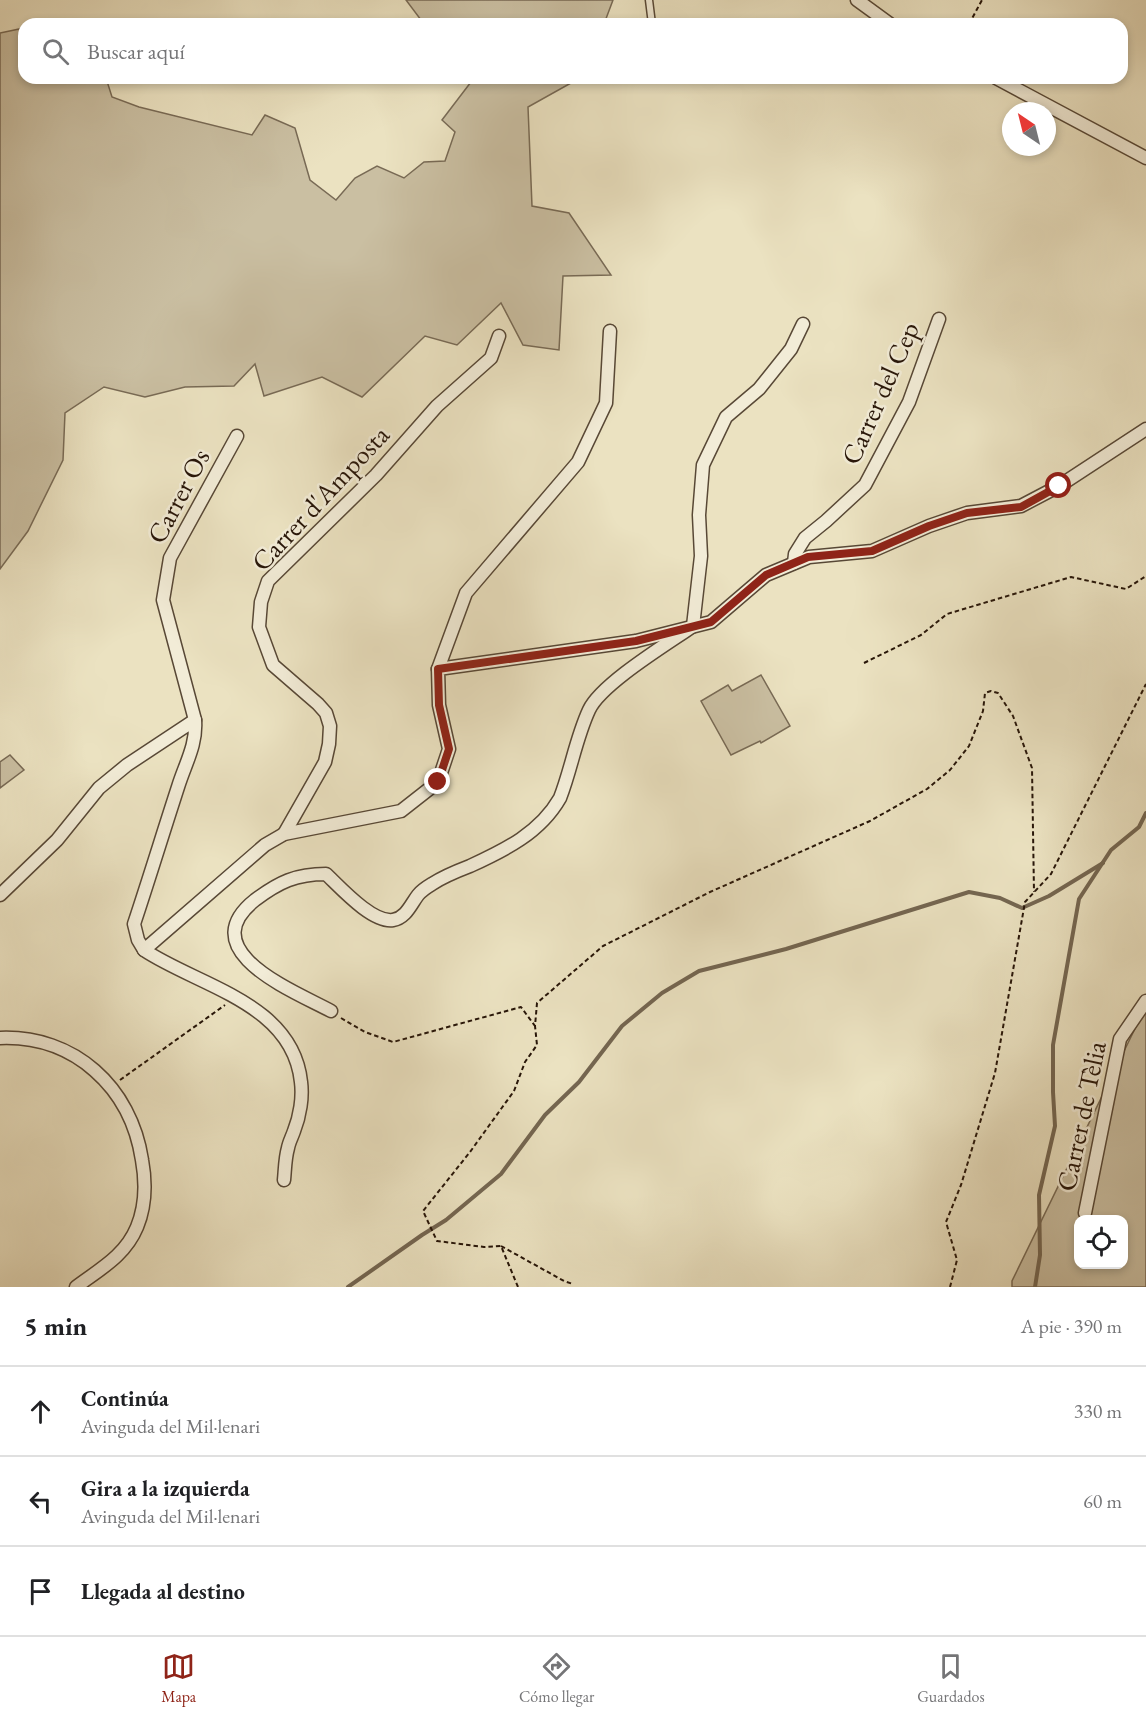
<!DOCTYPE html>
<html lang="es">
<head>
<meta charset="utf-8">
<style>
  body { margin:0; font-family:"EB Garamond",serif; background:#f2f2f2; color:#202124 }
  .controls { position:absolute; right:18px; bottom:18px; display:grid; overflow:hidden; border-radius:12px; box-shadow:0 3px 9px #0003 }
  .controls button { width:54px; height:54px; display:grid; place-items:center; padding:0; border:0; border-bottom:2px solid #e0e0e0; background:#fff; color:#202124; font:30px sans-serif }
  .compass { position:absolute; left:1002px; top:102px; width:54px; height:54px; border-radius:50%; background:#fff; box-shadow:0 3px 9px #0003; rotate:325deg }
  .stop { position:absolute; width:18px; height:18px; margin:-14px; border:4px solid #8f2418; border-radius:50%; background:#fff }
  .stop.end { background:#8f2418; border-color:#fff; box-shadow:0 2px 6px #0008 }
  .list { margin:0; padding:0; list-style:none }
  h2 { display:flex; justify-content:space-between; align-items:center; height:78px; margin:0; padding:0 24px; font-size:26px }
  h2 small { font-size:20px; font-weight:400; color:#757577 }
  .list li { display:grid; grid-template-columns:39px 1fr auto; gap:18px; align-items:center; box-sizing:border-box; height:90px; padding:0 24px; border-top:2px solid #e0e0e0 }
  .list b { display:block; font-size:22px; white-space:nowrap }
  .list p { margin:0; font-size:20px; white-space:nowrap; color:#757577 }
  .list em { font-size:20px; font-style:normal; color:#757577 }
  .icon { flex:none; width:33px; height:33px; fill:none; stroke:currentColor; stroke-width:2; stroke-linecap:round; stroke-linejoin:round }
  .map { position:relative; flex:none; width:1146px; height:1287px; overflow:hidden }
  .search { position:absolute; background:#fff; box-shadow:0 3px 9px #0003; left:18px; right:18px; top:18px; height:66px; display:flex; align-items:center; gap:15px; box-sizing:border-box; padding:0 21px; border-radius:18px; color:#757577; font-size:22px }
  .sheet { height:348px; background:#fff }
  nav { display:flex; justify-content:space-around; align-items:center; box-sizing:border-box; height:84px; border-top:2px solid #e0e0e0; background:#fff; font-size:16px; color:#757577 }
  nav a { display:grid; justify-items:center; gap:3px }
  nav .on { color:#8f2418 }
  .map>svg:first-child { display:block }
</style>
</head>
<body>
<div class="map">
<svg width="1146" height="1287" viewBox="0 0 1146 1287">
  <rect width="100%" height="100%" fill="#ebe2c1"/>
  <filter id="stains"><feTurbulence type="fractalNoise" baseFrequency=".00333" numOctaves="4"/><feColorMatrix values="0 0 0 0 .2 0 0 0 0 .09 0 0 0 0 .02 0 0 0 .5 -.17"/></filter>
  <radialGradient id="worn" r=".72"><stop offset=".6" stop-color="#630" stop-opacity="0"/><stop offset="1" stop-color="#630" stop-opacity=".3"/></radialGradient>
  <g fill="#cabfa2" stroke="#786a55" stroke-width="1.5" fill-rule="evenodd">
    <path d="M406,0h207l-9,24h-180z"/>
    <path d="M24,28v50h82l6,19 27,10 113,28 13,-20 30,13 15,52 26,20 19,-22 22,-12 27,12 20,-16 21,-1 10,-29 -13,-12 32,-42h106l-52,29 4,99 37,7 42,62 -48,1 -4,74 -36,-5 -22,-42 -44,42 -32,-9 -63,61 -40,-20 -58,19 -9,-32 -21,22 -49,1 -40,10 -41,-10 -39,26 -2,47 -35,71 -28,38v-536z"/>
    <path d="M761,675l29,51 -29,17 -1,-2 -29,14 -30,-54 27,-16 4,6z"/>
    <path d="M10,755l14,15 -24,18v-26z"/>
    <path d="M1146,1006v281h-134v-6zM1078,1220h46v44h-46z"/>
  </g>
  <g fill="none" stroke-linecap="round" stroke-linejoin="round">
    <g stroke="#746651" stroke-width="4">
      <path d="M348,1287l74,-52 24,-15 55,-46 44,-59 34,-33 43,-56 40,-33 37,-22 87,-22 183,-57 31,6 22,10 27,-12 54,-33"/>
      <path d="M1035,1287l5,-32 -1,-60 16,-69 -2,-34v-47l26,-146 32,-49 28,-23 7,-14"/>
    </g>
    <g stroke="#584836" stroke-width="9">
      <path id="service" d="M649,0l3,24"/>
    </g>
    <g stroke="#584836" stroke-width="15">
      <g id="minor">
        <path d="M857,0l33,24"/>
        <path d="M996,78l150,80"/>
        <path d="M794,563l1,-9 10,-16 21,-17 39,-36 44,-83 30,-83"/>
        <path d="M438,669l28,-76 112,-131 28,-59 4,-72"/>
        <path d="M195,720l-32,-120 7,-42 67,-122"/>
        <path d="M284,834l41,-72 4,-18 1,-18 -4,-13 -8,-9 -45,-39 -14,-38 2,-25 7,-21 108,-106 61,-69 54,-48 8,-22"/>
        <path d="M0,895l57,-55 42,-52 28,-23 68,-45c2,25 -10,44 -17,67 -15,46 -29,92 -44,137l4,16 6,10 121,-105 19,-11 117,-23 37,-29 11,-33 -10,-44 -1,-36 198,-28 75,-19 55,-47 43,-18 63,-6 57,-25 38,-13 54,-7 38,-20 87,-57"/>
        <path d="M144,950c54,36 149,53 157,132 2,15 -1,34 -7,49 -2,6 -5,11 -6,17 -3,10 -3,22 -4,32"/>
        <path d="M331,1011c-37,-20 -140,-60 -76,-111 24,-18 41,-26 71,-26 14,13 46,49 67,46 13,-2 18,-16 25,-25 4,-5 9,-8 14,-11 12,-8 25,-13 38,-18 35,-16 70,-33 90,-68 11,-28 16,-60 29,-88 12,-26 78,-66 104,-84l8,-70 -2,-41 4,-50 23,-48 33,-28 32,-40 12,-25"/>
        <path d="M0,1038c74,-3 131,49 142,122 4,22 4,45 -5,67 -12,29 -37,42 -61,60"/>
        <path d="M1085,1213l35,-174 26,-38"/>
      </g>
    </g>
    <g stroke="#271508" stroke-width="2" stroke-dasharray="4.5 3" stroke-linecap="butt">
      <path d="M969,24l13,-24"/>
      <path d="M864,663l57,-28 26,-21 124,-37 55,12 20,-13"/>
      <path d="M341,1018l24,14 28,10 128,-35 14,19"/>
      <path d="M120,1080l105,-75"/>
      <path d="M501,1246l63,35 9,3"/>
      <path d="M518,1287l-17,-41 -17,1 -47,-6 -14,-30 47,-59 44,-61 11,-29 12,-17 -2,-19 2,-23 66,-57 107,-54 160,-71 57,-32 23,-19 19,-24 14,-35 2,-18 6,-2 7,2 15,23 19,52 2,124"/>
      <path d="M950,1287l7,-27 -11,-38 15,-37 34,-112 30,-171 26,-28 95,-190"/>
    </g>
    <use href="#service" stroke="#f2ecd7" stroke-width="6"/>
    <use href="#minor" stroke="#f2ecd7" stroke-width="12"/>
  </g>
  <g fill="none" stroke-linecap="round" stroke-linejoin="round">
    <path stroke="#8f2418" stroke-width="8" d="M438,782l11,-33 -10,-44 -1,-36 198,-28 75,-19 55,-47 42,-18 64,-6 57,-25 38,-13 54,-6 38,-21"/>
  </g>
  <g text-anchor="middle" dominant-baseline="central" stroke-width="5" stroke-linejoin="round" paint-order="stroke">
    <g font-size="27" fill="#271508" stroke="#f2ecd7">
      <text transform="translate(880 393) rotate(-66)">Carrer del Cep</text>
      <text transform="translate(178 496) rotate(-62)">Carrer Os</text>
      <text transform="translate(320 498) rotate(-47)">Carrer d'Amposta</text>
      <text transform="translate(1081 1116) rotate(-78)">Carrer de Tèlia</text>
    </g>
  </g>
  <rect width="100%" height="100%" filter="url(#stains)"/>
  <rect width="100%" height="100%" fill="url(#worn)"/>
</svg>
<div class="controls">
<button><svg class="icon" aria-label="locate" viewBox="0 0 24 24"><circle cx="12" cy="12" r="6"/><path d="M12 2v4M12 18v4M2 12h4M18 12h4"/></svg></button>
</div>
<svg class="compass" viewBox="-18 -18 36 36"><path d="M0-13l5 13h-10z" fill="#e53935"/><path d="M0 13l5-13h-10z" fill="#757577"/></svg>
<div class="stop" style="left:1059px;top:486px"></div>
<div class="stop end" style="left:438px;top:782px"></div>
<div class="search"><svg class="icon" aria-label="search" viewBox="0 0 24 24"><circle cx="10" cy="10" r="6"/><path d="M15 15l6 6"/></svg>Buscar aquí</div>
</div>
<section class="sheet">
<h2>5 min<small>A pie · 390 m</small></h2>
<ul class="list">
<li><svg class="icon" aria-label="ahead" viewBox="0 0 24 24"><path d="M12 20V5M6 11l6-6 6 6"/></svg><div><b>Continúa</b><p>Avinguda del Mil·lenari</p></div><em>330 m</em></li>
<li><svg class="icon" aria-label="left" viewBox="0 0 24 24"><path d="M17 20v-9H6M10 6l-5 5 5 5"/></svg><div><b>Gira a la izquierda</b><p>Avinguda del Mil·lenari</p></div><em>60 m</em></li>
<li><svg class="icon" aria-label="arrive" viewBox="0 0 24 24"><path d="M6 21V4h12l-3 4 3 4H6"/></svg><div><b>Llegada al destino</b></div></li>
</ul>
</section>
<nav>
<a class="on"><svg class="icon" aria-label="map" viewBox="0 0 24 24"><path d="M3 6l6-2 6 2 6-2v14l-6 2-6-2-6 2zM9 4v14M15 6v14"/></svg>Mapa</a>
<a><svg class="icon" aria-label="directions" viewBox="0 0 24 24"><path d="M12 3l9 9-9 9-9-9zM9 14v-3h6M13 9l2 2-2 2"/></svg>Cómo llegar</a>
<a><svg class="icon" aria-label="saved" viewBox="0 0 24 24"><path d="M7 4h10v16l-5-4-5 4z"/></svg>Guardados</a>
</nav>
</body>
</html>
